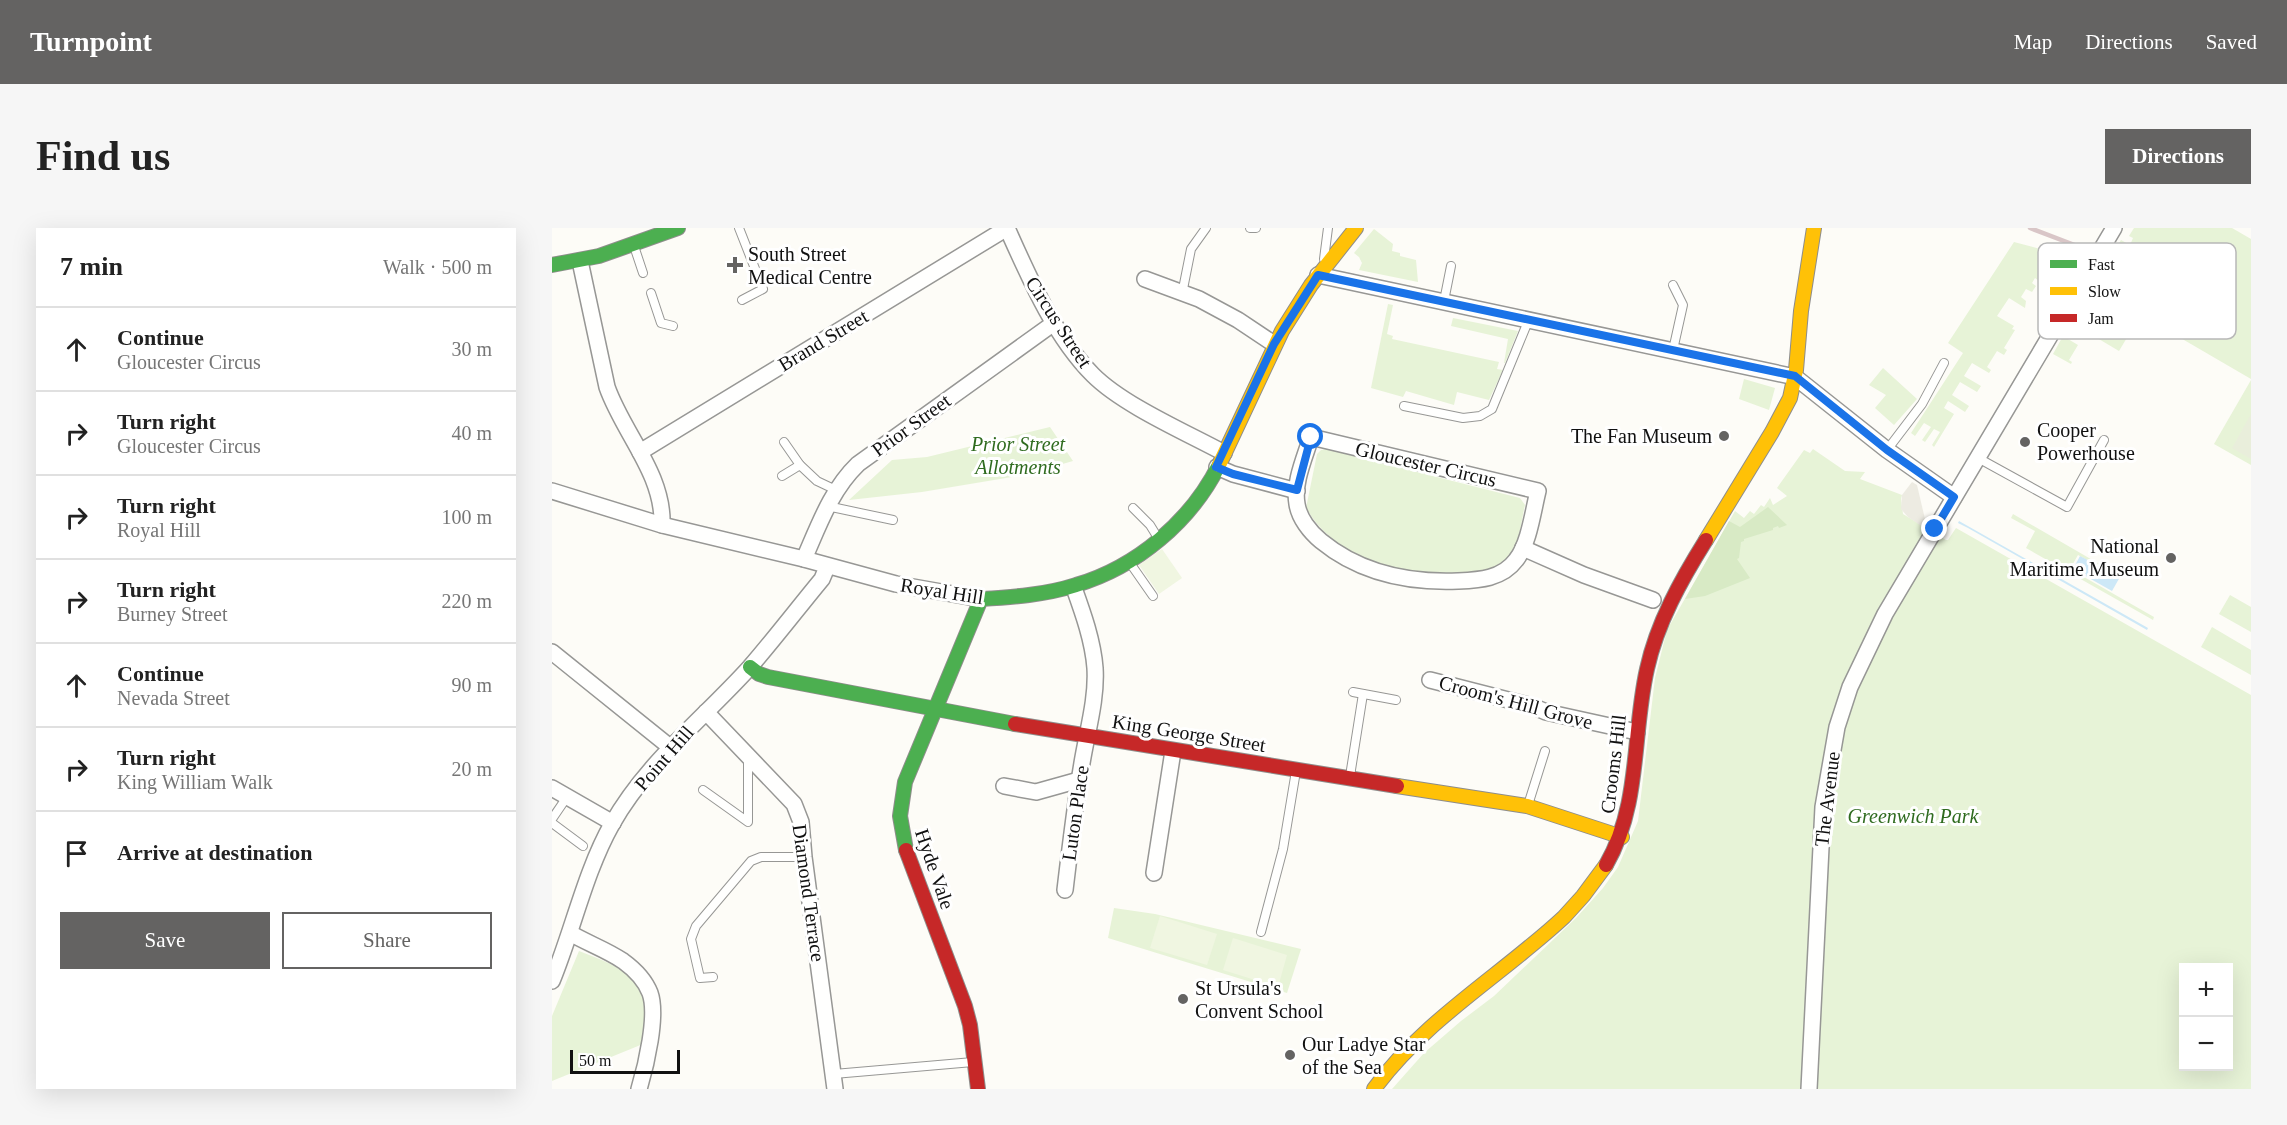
<!DOCTYPE html>
<html lang="en">
<head>
<meta charset="utf-8">
<style>
  body { margin:0; font-family:"Times New Roman",serif; background:#f6f6f6; color:#222 }
  .controls { position:absolute; right:18px; bottom:18px; display:grid; overflow:hidden; border-radius:0px; box-shadow:0 6px 24px #0002 }
  .controls button { width:54px; height:54px; display:grid; place-items:center; padding:0; border:0; border-bottom:2px solid #e0e0e0; background:#fff; color:#222; font:30px sans-serif }
  .scale { position:absolute; left:18px; bottom:15px; width:110px; box-sizing:border-box; padding-left:6px; border:3px solid #111; border-top:0; font-size:16px; line-height:21px; white-space:nowrap; color:#111; -webkit-text-stroke:4px #fff; paint-order:stroke }
  .stop { position:absolute; width:18px; height:18px; margin:-14px; border:4px solid #1a73e8; border-radius:50%; background:#fff }
  .stop.end { background:#1a73e8; border-color:#fff; box-shadow:0 2px 6px #0008 }
  .list { margin:0; padding:0; list-style:none }
  h2 { display:flex; justify-content:space-between; align-items:center; height:78px; margin:0; padding:0 24px; font-size:26px }
  h2 small { font-size:20px; font-weight:400; color:#767676 }
  .list li { display:grid; grid-template-columns:39px 1fr auto; gap:18px; align-items:center; box-sizing:border-box; height:84px; padding:0 24px; border-top:2px solid #e0e0e0 }
  .list b { display:block; font-size:22px; white-space:nowrap }
  .list p { margin:0; font-size:20px; white-space:nowrap; color:#767676 }
  .list em { font-size:20px; font-style:normal; color:#767676 }
  .actions { display:flex; gap:12px; padding:18px 24px }
  .actions a { flex:1; padding:14px 0; border:2px solid #646362; border-radius:0px; text-align:center; font-size:21px; color:#646362 }
  .actions .main { background:#646362; color:#fff }
  .icon { flex:none; width:33px; height:33px; fill:none; stroke:currentColor; stroke-width:2; stroke-linecap:round; stroke-linejoin:round }
  .map { position:relative; flex:none; width:1699px; height:861px; overflow:hidden; border-radius:0px }
  header { display:flex; align-items:center; gap:36px; box-sizing:border-box; height:84px; padding:0 30px; background:#646362; color:#fff }
  header strong { font-size:28px }
  nav { display:flex; gap:33px; margin-inline-start:auto; font-size:21px }
  .intro { display:flex; align-items:center; justify-content:space-between; box-sizing:border-box; height:144px; padding:0 36px }
  h1 { margin:0; font-size:42px }
  .button { padding:15px 27px; border-radius:0px; background:#646362; color:#fff; font-size:21px; font-weight:700 }
  main { display:flex; gap:36px; padding:0 36px }
  aside { flex:1; background:#fff; border-radius:0px; box-shadow:0 6px 24px #0002 }
  .map>svg:first-child { display:block }
</style>
</head>
<body>
<header>
<strong>Turnpoint</strong>
<nav><a>Map</a><a>Directions</a><a>Saved</a></nav>
</header>
<div class="intro"><h1>Find us</h1><a class="button">Directions</a></div>
<main>
<aside>
<h2>7 min<small>Walk · 500 m</small></h2>
<ul class="list">
<li><svg class="icon" aria-label="ahead" viewBox="0 0 24 24"><path d="M12 20V5M6 11l6-6 6 6"/></svg><div><b>Continue</b><p>Gloucester Circus</p></div><em>30 m</em></li>
<li><svg class="icon" aria-label="right" viewBox="0 0 24 24"><path d="M7 20v-9h11M14 6l5 5-5 5"/></svg><div><b>Turn right</b><p>Gloucester Circus</p></div><em>40 m</em></li>
<li><svg class="icon" aria-label="right" viewBox="0 0 24 24"><path d="M7 20v-9h11M14 6l5 5-5 5"/></svg><div><b>Turn right</b><p>Royal Hill</p></div><em>100 m</em></li>
<li><svg class="icon" aria-label="right" viewBox="0 0 24 24"><path d="M7 20v-9h11M14 6l5 5-5 5"/></svg><div><b>Turn right</b><p>Burney Street</p></div><em>220 m</em></li>
<li><svg class="icon" aria-label="ahead" viewBox="0 0 24 24"><path d="M12 20V5M6 11l6-6 6 6"/></svg><div><b>Continue</b><p>Nevada Street</p></div><em>90 m</em></li>
<li><svg class="icon" aria-label="right" viewBox="0 0 24 24"><path d="M7 20v-9h11M14 6l5 5-5 5"/></svg><div><b>Turn right</b><p>King William Walk</p></div><em>20 m</em></li>
<li><svg class="icon" aria-label="arrive" viewBox="0 0 24 24"><path d="M6 21V4h12l-3 4 3 4H6"/></svg><div><b>Arrive at destination</b></div></li>
</ul>
<div class="actions"><a class="main">Save</a><a>Share</a></div>
</aside>
<div class="map">
<svg width="1699" height="861" viewBox="0 0 1699 861">
  <rect width="100%" height="100%" fill="#fdfcf7"/>
  <g fill="#e7f3d7" fill-rule="evenodd">
    <path d="M1582,0h98l19,11v140l-158,-92 28,-47 9,5 3,-7 -4,-2z"/>
    <path d="M822,1l19,15 -1,7 8,2v3l16,4 2,22 -59,-12 3,-7 -3,-6 -5,-4z"/>
    <path d="M1462,14l34,9 -3,6 5,3 -6,8 -2,-1 -3,4 4,3 -4,7 -4,-3 -3,5 4,3 -4,6 -6,-3 -5,8 5,4 -1,7 -16,-10 -12,18 17,10 -2,3 3,1 -11,18 3,2 -3,5 -7,-4 -10,16 4,3 -2,3 -17,-10 -8,13 17,10 -4,6 -17,-10 -8,13 17,11 -4,6 -17,-11 -4,7 10,6 -20,33 -2,-2 8,-13 -6,-3 -9,13 -3,-2 9,-13 -7,-4 -9,13 -4,-3 52,-80 -15,-10z"/>
    <path d="M836,76l5,1 -6,29 6,2 -1,3 107,23 -2,7 6,1 -14,30 -32,-8 -3,13 -48,-14 -3,6 -32,-9z"/>
    <path d="M1543,89l33,19 -9,15 -32,-19z"/>
    <path d="M901,90l65,13 -13,32h-1l4,-24 -57,-13z"/>
    <path d="M1511,108l15,9 -9,15 3,2 -1,2 -18,-10z"/>
    <path d="M1331,140l34,31 -23,26 -19,-17 11,-13 -17,-10z"/>
    <path d="M1192,151l31,9 -6,22 -30,-11z"/>
    <path d="M1699,152v85l-37,-21z"/>
    <path d="M498,199l23,34 -49,14 -102,17 -73,8 43,-40 35,-3z"/>
    <path d="M774,221l194,49 5,7c-4,16 -5,40 -17,52 -13,15 -31,15 -50,17 -56,3 -123,-15 -152,-66l11,-54 4,-4z"/>
    <path d="M1261,221l32,22 20,1 -5,7 42,16 -1,4 2,15 43,26h2l8,-12 295,167v394h-859l32,-36 37,-32 33,-25 82,-78 27,-30 15,-21 20,-46 17,-143 12,-48 68,-119 9,7 6,-7 4,3 7,-9 3,2 6,-9 3,7 14,-9 -10,-8 27,-38 6,3zM1632,740h44v98h-44z"/>
    <path d="M1461,286l95,55 -1,2 -29,-16 -8,14 84,48 -1,3 -127,-72 9,-17 -24,-13z"/>
    <path d="M1678,367l21,12v25l-32,-18z"/>
    <path d="M1660,399l39,23v25l-50,-28z"/>
    <path d="M562,680l41,6 146,35 -14,44 -179,-55z"/>
    <path d="M27,723c27,11 57,19 66,50 4,11 -1,31 -2,43l-91,37v-65z"/>
  </g>
  <path fill="#d8eac5" d="M1216,279l19,18 -8,3 -1,-2 -5,2v2l-29,9v2l-3,1 -2,16 -2,1 13,19 -45,18 -20,3 44,-78 11,6z"/>
  <path fill="#e9eedb" d="M1699,186v45l-19,-11z"/>
  <g fill="#f0f6e1">
    <path d="M610,321l20,29 -23,16 -20,-29z"/>
    <path d="M608,688l57,18 -10,31 -57,-17z"/>
    <path d="M681,710l54,17 -9,32 -55,-17z"/>
  </g>
  <path fill="#edebe2" d="M1360,254l5,3 8,34 -2,8 -15,-10 -7,-8 1,-14z"/>
  <g fill="#cde8f7">
    <path d="M1407,293l189,107 -1,2 -179,-102 -10,-5z"/>
    <path d="M1528,328l40,21 -8,14 -39,-22z"/>
  </g>
  <g fill="none" stroke-linecap="round" stroke-linejoin="round">
    <g stroke="#979795" stroke-width="10">
      <g id="lane">
        <path d="M187,0l24,61 -21,11"/>
        <path d="M698,0h6"/>
        <path d="M82,18l9,27"/>
        <path d="M772,31l4,-31"/>
        <path d="M99,65l10,30 12,3"/>
        <path d="M630,66l9,-45 15,-21"/>
        <path d="M892,73l7,-35"/>
        <path d="M1121,122l10,-45 -10,-20"/>
        <path d="M852,178l59,12 17,-2 12,-7 37,-90"/>
        <path d="M232,214l16,23"/>
        <path d="M1335,222l35,-46 22,-41"/>
        <path d="M1426,230l89,49 37,-67"/>
        <path d="M230,248l18,-11 17,16 19,9"/>
        <path d="M275,278l66,14"/>
        <path d="M581,280l17,17 8,13"/>
        <path d="M578,335l23,33"/>
        <path d="M801,464l43,8"/>
        <path d="M798,548l13,-82"/>
        <path d="M151,562l45,32v-64"/>
        <path d="M976,577l17,-54"/>
        <path d="M0,591l15,-22"/>
        <path d="M0,595l31,23"/>
        <path d="M709,704l22,-83 13,-78"/>
        <path d="M161,749l-13,1 -9,-39 5,-13 55,-65 10,-4h43"/>
        <path d="M282,846l139,-12"/>
      </g>
    </g>
    <g stroke="#979795" stroke-width="18">
      <g id="street">
        <path d="M455,0c22,49 47,108 86,147 30,30 92,57 131,78"/>
        <path d="M28,33l27,126c16,46 57,87 55,138"/>
        <path d="M766,47l477,102 92,73 67,47"/>
        <path d="M593,51l54,20 39,21 36,24"/>
        <path d="M759,209l227,54c-5,20 -9,53 -22,69 -14,19 -37,20 -58,21 -50,2 -98,-8 -137,-40 -11,-9 -22,-23 -24,-37 -4,-21 8,-47 14,-67z"/>
        <path d="M88,224l367,-224"/>
        <path d="M665,239l16,7 64,17"/>
        <path d="M0,263l110,34 142,34 92,25 85,15"/>
        <path d="M971,320l61,27 69,25"/>
        <path d="M252,331c15,-34 27,-69 54,-95l196,-141"/>
        <path d="M0,424l118,95"/>
        <path d="M878,452l102,26 14,6 91,20"/>
        <path d="M154,484l88,92 7,18 3,35 31,232"/>
        <path d="M452,558l32,6 43,-12"/>
        <path d="M0,560l61,35"/>
        <path d="M602,645l19,-122"/>
        <path d="M513,662c5,-42 10,-85 17,-127 5,-31 15,-64 13,-95 -2,-27 -12,-55 -21,-80"/>
        <path d="M18,705c17,10 37,17 53,28 11,8 22,19 27,32 8,22 -4,73 -11,96"/>
        <path d="M0,753c21,-51 33,-109 60,-157 35,-62 91,-105 138,-157 25,-29 48,-59 72,-88l5,-12"/>
        <path d="M1257,861l14,-282 14,-80 13,-40 35,-73 229,-386"/>
      </g>
    </g>
    <g stroke="#8e8d8b" stroke-width="16">
      <g id="fast">
        <path d="M0,37l47,-9 79,-28"/>
        <path d="M198,439l9,7 9,3 247,47"/>
        <path d="M354,622l-6,-34 5,-34 76,-183c32,-2 64,-4 95,-14 61,-18 115,-64 143,-120"/>
      </g>
    </g>
    <g stroke="#8e8d8b" stroke-width="16">
      <g id="slow">
        <path d="M667,237l63,-134 29,-46 45,-57"/>
        <path d="M1154,312l66,-108 18,-34 6,-28 5,-59 13,-83"/>
        <path d="M845,558l130,20 95,31"/>
        <path d="M822,861c49,-68 129,-115 190,-172l19,-21 23,-31"/>
      </g>
    </g>
    <g stroke="#8e8d8b" stroke-width="16">
      <g id="jam">
        <path d="M463,496l382,62"/>
        <path d="M354,622l59,156 5,19 8,64"/>
        <path d="M1054,637c35,-61 26,-130 41,-196 10,-46 34,-89 59,-129"/>
      </g>
    </g>
    <use href="#lane" stroke="#fffffe" stroke-width="8"/>
    <use href="#street" stroke="#fffffe" stroke-width="15"/>
    <use href="#fast" stroke="#4caf50" stroke-width="14"/>
    <use href="#slow" stroke="#ffc107" stroke-width="14"/>
    <use href="#jam" stroke="#c62828" stroke-width="14"/>
    <path stroke="#d9c6c7" stroke-width="4.5" d="M1478,0l55,21"/>
  </g>
  <g fill="none" stroke-linecap="round" stroke-linejoin="round">
    <path stroke="#1a73e8" stroke-width="8" d="M759,209l-14,53 -64,-16 -17,-7 58,-123 44,-69 477,101 92,74 67,47 -19,32"/>
  </g>
  <g fill="#646362" stroke="#fff" stroke-width="2">
    <path d="M180 28h6v6h6v6h-6v6h-6v-6h-6v-6h6z"/>
    <circle cx="1172" cy="208" r="6"/>
    <circle cx="1473" cy="214" r="6"/>
    <circle cx="1619" cy="330" r="6"/>
    <circle cx="631" cy="771" r="6"/>
    <circle cx="738" cy="827" r="6"/>
  </g>
  <g text-anchor="middle" dominant-baseline="central" stroke-width="6" stroke-linejoin="round" paint-order="stroke">
    <g font-size="20" fill="#111" stroke="#fff" text-anchor="start">
      <text x="196" y="26">South Street<tspan x="196" dy="23">Medical Centre</tspan></text>
      <text x="1485" y="202">Cooper<tspan x="1485" dy="23">Powerhouse</tspan></text>
      <text x="1160" y="208" text-anchor="end">The Fan Museum</text>
      <text x="1607" y="318" text-anchor="end">National<tspan x="1607" dy="23">Maritime Museum</tspan></text>
      <text x="643" y="760">St Ursula's<tspan x="643" dy="23">Convent School</tspan></text>
      <text x="750" y="816">Our Ladye Star<tspan x="750" dy="23">of the Sea</tspan></text>
    </g>
    <g font-size="20" fill="#111" stroke="#fff">
      <text transform="translate(507 94) rotate(57)">Circus Street</text>
      <text transform="translate(271 112) rotate(-31)">Brand Street</text>
      <text transform="translate(359 197) rotate(-36)">Prior Street</text>
      <text transform="translate(874 236) rotate(13)">Gloucester Circus</text>
      <text transform="translate(390 363) rotate(9)">Royal Hill</text>
      <text transform="translate(964 474) rotate(15)">Croom's Hill Grove</text>
      <text transform="translate(637 505) rotate(9)">King George Street</text>
      <text transform="translate(112 530) rotate(-49)">Point Hill</text>
      <text transform="translate(1061 536) rotate(-83)">Crooms Hill</text>
      <text transform="translate(1275 571) rotate(-83)">The Avenue</text>
      <text transform="translate(523 585) rotate(-82)">Luton Place</text>
      <text transform="translate(383 641) rotate(71)">Hyde Vale</text>
      <text transform="translate(257 665) rotate(82)">Diamond Terrace</text>
    </g>
    <g font-size="20" font-style="italic" fill="#2f6b1f" stroke="#fff">
      <text x="466" y="216">Prior Street<tspan x="466" dy="23">Allotments</tspan></text>
      <text x="1361" y="588">Greenwich Park</text>
    </g>
  </g>
  <rect x="1486" y="15" width="198" height="96" rx="9" fill="#fff" stroke="#b8b8b8" stroke-width="1.5"/>
  <rect x="1498" y="32" width="27" height="8" fill="#4caf50"/>
  <rect x="1498" y="59" width="27" height="8" fill="#ffc107"/>
  <rect x="1498" y="86" width="27" height="8" fill="#c62828"/>
  <g font-size="16" fill="#111">
    <text x="1536" y="42">Fast</text>
    <text x="1536" y="69">Slow</text>
    <text x="1536" y="96">Jam</text>
  </g>
</svg>
<div class="controls">
<button>+</button>
<button>−</button>
</div>
<div class="scale">50 m</div>
<div class="stop" style="left:759px;top:209px"></div>
<div class="stop end" style="left:1383px;top:301px"></div>
</div>
</main>
</body>
</html>
